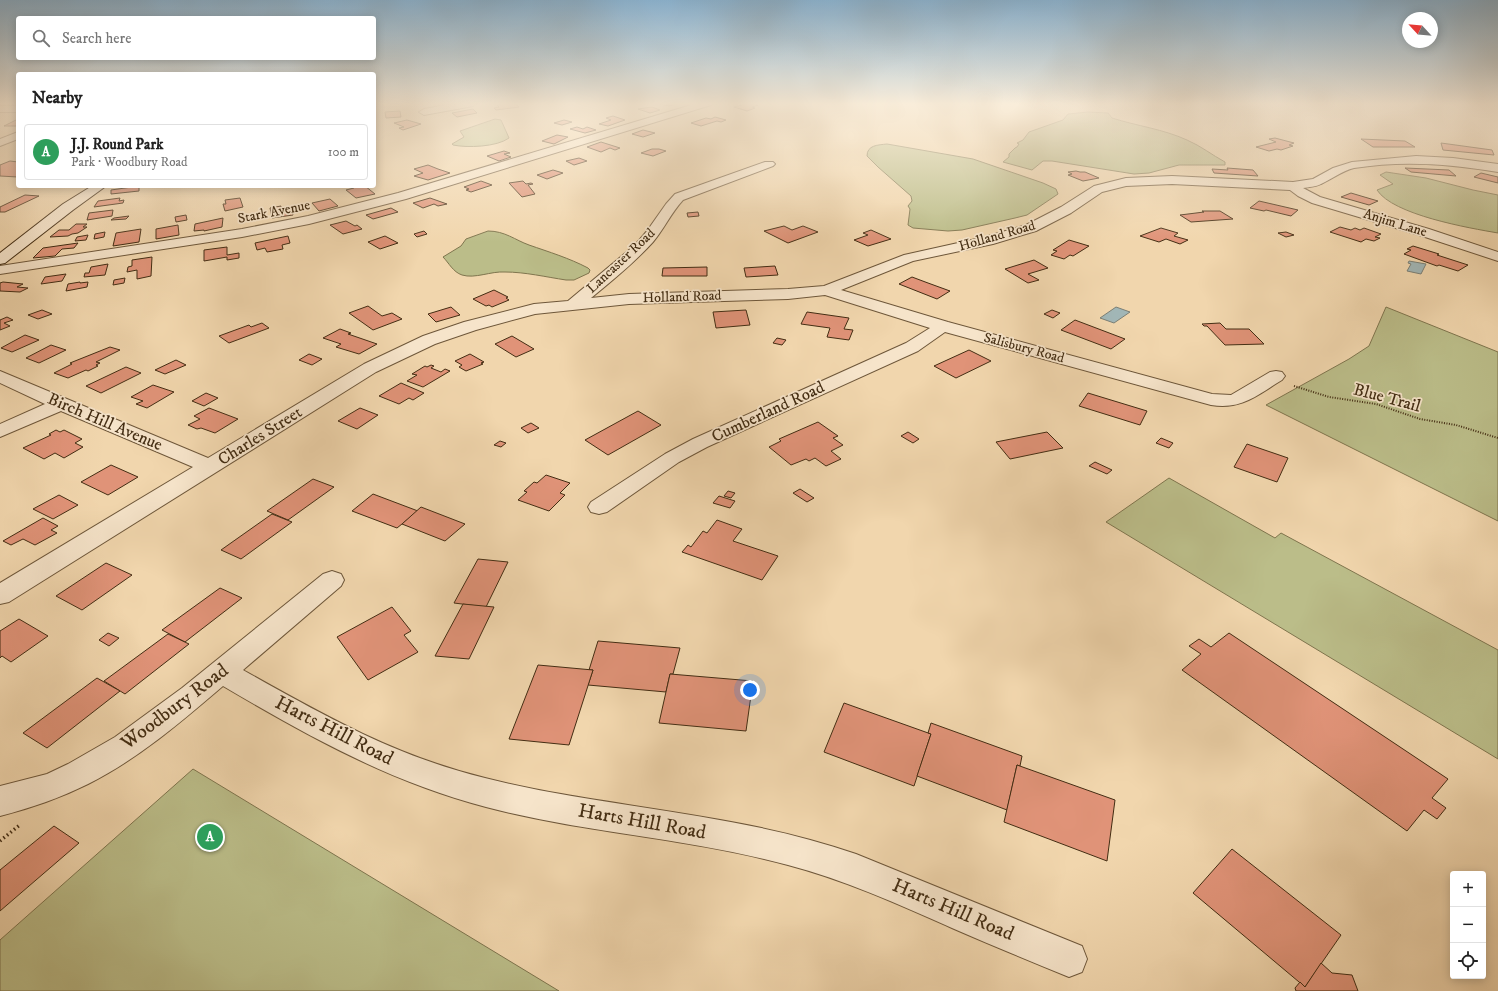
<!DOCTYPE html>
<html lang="en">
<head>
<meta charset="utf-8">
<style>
  body { margin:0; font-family:"IM FELL DW Pica",serif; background:#f2f2f2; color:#222 }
  .controls { position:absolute; right:12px; bottom:12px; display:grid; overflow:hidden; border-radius:4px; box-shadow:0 2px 10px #0003 }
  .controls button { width:36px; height:36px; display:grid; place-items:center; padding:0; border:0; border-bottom:1px solid #e0e0e0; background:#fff; color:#222; font:20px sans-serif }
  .compass { position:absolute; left:1402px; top:12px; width:36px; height:36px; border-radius:50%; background:#fff; box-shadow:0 2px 10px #0003; rotate:296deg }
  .you { position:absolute; left:750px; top:690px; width:14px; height:14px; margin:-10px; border:3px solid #fff; border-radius:50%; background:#1a73e8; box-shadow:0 0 0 6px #1a73e833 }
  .badge { display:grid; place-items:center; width:26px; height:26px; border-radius:50%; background:#8f2418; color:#fff; font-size:13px; font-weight:700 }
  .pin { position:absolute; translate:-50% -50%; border:2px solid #fff; box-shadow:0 1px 4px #0006 }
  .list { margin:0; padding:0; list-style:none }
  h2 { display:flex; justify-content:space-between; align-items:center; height:52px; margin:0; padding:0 16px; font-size:17px }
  h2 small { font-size:13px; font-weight:400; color:#767676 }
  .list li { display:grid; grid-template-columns:26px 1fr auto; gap:12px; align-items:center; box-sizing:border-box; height:56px; margin:0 8px 8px; padding:0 8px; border:1px solid #e0e0e0; border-radius:4px }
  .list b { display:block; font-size:15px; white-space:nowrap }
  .list p { margin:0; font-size:13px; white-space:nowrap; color:#767676 }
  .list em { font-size:13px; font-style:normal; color:#767676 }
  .icon { flex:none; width:22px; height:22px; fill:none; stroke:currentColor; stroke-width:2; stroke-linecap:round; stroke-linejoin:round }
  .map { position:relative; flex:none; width:1498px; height:991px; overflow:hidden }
  .search { position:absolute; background:#fff; box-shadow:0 2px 10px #0003; left:16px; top:16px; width:360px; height:44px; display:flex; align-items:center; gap:10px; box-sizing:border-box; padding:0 14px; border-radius:4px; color:#767676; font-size:15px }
  .panel { position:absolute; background:#fff; box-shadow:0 2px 10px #0003; left:16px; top:72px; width:360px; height:116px; border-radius:4px }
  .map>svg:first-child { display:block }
</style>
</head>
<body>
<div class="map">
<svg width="1498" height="991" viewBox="0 0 1498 991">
  <rect width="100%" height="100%" fill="#f1d6ad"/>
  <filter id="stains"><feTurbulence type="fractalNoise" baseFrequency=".005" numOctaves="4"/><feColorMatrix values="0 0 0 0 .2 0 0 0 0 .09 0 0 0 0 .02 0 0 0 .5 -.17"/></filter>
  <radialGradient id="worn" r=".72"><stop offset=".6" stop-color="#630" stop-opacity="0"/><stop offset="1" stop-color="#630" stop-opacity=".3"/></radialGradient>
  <g fill="#bbbd89" stroke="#7f754e">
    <path d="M1088,112l20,1 4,5c25,8 51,11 75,22 14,6 25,15 38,22v3h-46l-30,8 -15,1 -82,-13h-9l-11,9 -29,-8 6,-5v-3l6,-6 2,-1 2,-3 -2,-1 6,-3 6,-8 34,-12 5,-6z"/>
    <path d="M495,119l6,1 8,18c-12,9 -42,10 -56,7l-1,-1 12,-7 -4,-6z"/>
    <path d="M887,144l86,15 70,24 13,6 2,5 -31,21 -12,3 -53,12 -14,1 -35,-3 -5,-3 2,-16 -2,-3 4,-5 -1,-5 -33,-29 -11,-11c0,-11 11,-11 20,-12z"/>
    <path d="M1386,172l40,6 47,12 25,5v38c-29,-5 -105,-18 -121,-43l16,-6 -13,-9z"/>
    <path d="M488,231c17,0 27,9 41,14 20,7 40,13 59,23l2,2 -1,3 -15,7h-8c-20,-3 -41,-8 -61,-8 -14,-1 -30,7 -43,3 -9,-3 -13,-12 -19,-18l18,-11 5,-7z"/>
    <path d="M1386,307l112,45v169l-232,-116 83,-46 20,-13z"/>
    <path d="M1169,478l106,60 6,-5 217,117v109l-392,-237z"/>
    <path d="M193,769l366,222h-559v-51z"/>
  </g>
  <g fill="#a1b6b6" stroke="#7b7f75">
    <path d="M1409,261l17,3 -5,10 -14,-3 4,-7 -3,-1z"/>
    <path d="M1116,307l14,5 -16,11 -14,-5z"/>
  </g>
  <g fill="#e09378" stroke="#432d13">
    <path d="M514,103l5,4 -23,3 -2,-2 5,-1 -2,-2z"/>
    <path d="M656,103h24l-11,3z"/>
    <path d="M749,103l9,2 -6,2 3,1 -8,3 -13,-4z"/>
    <path d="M652,107l8,3 -10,3 -12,-4z"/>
    <path d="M473,109l4,4 -20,4 -5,-4z"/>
    <path d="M400,111l1,6 -15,1 -1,-6z"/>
    <path d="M613,116l12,4 -17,6 -9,-2 12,-4 -5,-2z"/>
    <path d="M715,117l11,3 -5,2 -4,-1 -16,5 -10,-3 15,-5 5,1z"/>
    <path d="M16,120h2v6h-14z"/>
    <path d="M407,120l14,4 -18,6 -4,-2 5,-1 -10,-4z"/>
    <path d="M564,120l8,2 -10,3 -8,-2z"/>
    <path d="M577,127l6,2 4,-2 9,3 -11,3 -15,-4z"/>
    <path d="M643,130l12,3 -12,4 -11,-3z"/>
    <path d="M557,135l11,2 -14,7 -12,-3z"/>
    <path d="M1275,138l19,5 -5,2 4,1 -12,4 -4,-1 -8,2 -13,-4 20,-5 -7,-3z"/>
    <path d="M1361,139l44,2 10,6h-42z"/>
    <path d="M601,142l19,6 -5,2 -5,-2 -9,4 -14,-5z"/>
    <path d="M1441,143l51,7 2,5 -51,-5z"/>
    <path d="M652,149h7l7,2 -13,5 -12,-3z"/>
    <path d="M504,151l6,2 -6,1 7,3 -12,4 -12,-5z"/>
    <path d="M579,158l8,3 -13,4 -8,-4z"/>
    <path d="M10,161l8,1v15l-18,-1v-11z"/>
    <path d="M428,165l10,4 12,4 -22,7 -14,-4 9,-3 -9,-4z"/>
    <path d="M1227,168l26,2 5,6 -44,-3 -2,-4 16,1z"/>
    <path d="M1405,168l44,2 7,6 -45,-4z"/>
    <path d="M553,170l10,3 -16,6 -10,-4z"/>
    <path d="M1076,171l4,1h5l14,6 -16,3 -15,-6 4,-1 -4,-2z"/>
    <path d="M1481,173l17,4v6l-24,-6z"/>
    <path d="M481,181l11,4 -21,7 -5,-2 3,-1 -5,-2z"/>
    <path d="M523,181l3,3 5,-1 2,1 -5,1 7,9 -13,3 -13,-14z"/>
    <path d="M139,186v5l-28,3v-4z"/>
    <path d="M352,186h13l10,8 -19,4 -10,-8 8,-2z"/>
    <path d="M1351,193l10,3 17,5 -9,4 -28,-8z"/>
    <path d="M25,195l14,1 -34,16h-5v-5z"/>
    <path d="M120,198l-1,3 5,-1 -1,3 -29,4 4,-6z"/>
    <path d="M240,198l3,9 -18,4 -2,-7h3l-1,-4z"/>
    <path d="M430,198l17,6 -9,2 -4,-2 -11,4 -10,-5z"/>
    <path d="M330,199l8,7 -19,5 -7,-8z"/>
    <path d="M1259,201l39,9 -7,6 -25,-6 -2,1 -14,-3z"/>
    <path d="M281,206l1,4 9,-2 2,7 -21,3 -2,-10z"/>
    <path d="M391,208l7,4 -25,7 -7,-4z"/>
    <path d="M113,210l-1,6 -25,4 2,-7z"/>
    <path d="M1202,211h18l13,8 -42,3 -11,-7 24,-3z"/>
    <path d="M698,212l1,4 -11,1 -1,-4z"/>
    <path d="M186,215l1,5 -11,2 -1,-5z"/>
    <path d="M129,216l-3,3 -15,1 3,-2z"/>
    <path d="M223,218l-1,9 -18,4v-1l-10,1 1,-7z"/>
    <path d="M346,221l9,5 2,-1 5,4 -19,5 -13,-9z"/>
    <path d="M76,224h11l-4,3h4l-9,6 -6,1 -4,2 -18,1 9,-7h10z"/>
    <path d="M178,225l1,10 -23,4v-10z"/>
    <path d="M784,226l8,4 11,-4 15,6 -30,11 -24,-12z"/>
    <path d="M1340,227l11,3 4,-2 5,2 4,-2 17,6 -6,3 5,1 -6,3 -8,-2 -5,3 -31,-10z"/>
    <path d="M1161,228l17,5 -4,3 14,4 -8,4 -14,-5 -7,3 -19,-6z"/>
    <path d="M141,229l-2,13 -26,4 3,-13z"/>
    <path d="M871,230l20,9 -23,7 -14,-6 14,-5 -5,-2z"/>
    <path d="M424,231l3,3 -10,3 -3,-3z"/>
    <path d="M105,232l-1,5 -10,2 1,-5z"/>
    <path d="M1286,232l8,3 -8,2 -8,-4z"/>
    <path d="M88,235l-2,5 -11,1 2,-4z"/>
    <path d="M288,236l2,7 -8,2 1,4 -16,3 -2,-4 -8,2 -2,-7z"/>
    <path d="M385,236l13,7 -18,6 -12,-7z"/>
    <path d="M1069,240l20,6 -16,10 -3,-1 -6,4 -13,-4 6,-4 -4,-1z"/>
    <path d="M78,243l-4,5 -12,1 -7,7 -22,2 10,-10z"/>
    <path d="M1413,246l26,8 -2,1 31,10 -10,6 -19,-6 -2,1 -33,-12 7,-4 -4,-1z"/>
    <path d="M227,247v8l12,-2v5l-12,2v-3l-23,4v-11z"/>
    <path d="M152,257l-1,19 -14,3v-9l-10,2 1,-5 4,-1v-6z"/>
    <path d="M1034,260l14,8 -20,6 11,6 -11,3 -23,-14z"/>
    <path d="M108,264l-3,11 -21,2 1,-4h4l2,-6z"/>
    <path d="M775,266l3,9 -32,2 -2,-9z"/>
    <path d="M707,267v9h-45l1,-8z"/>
    <path d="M66,274l-4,7 -21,3 4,-7z"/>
    <path d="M912,277l16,6 22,8 -13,8 -38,-15z"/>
    <path d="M125,278l-1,5 -11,2 1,-5z"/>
    <path d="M3,282l20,2 -6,3 11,1 -8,4 -20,-1v-8z"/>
    <path d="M80,282v1l8,-1 -1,5 -21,4 2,-7z"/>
    <path d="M494,290l14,7 -2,1 3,2 -17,7 -3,-2 -3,1 -13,-7z"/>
    <path d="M368,306l14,10 10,-3 10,6 -29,11 -24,-17z"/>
    <path d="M451,307l9,8 -24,7 -8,-8z"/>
    <path d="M42,310l10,4 -14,5 -10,-4z"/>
    <path d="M746,310l4,15 -34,3 -3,-16z"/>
    <path d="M1052,310l8,3 -7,5 -9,-4z"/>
    <path d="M807,312l42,6 -5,11 9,1 -4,10 -22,-3 3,-9 -29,-4z"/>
    <path d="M7,317l6,3 -9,3 6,3 -10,4v-10z"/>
    <path d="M1075,320l50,19 -14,10 -50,-19z"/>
    <path d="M262,323l7,5 -40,15 -10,-7 30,-11 2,2z"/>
    <path d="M1220,323l6,6h23l15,15 -39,1 -18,-19h-3l-2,-2z"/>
    <path d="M340,329l11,4 -3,1 29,10 -18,10 -23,-7 5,-3 -18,-6z"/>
    <path d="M25,335l14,5 -27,12 -11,-4z"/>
    <path d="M512,336l22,13 -18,8 -21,-13z"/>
    <path d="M777,338l9,2 -4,5 -9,-2z"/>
    <path d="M51,345l15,5 -27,13 -13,-5z"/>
    <path d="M110,347l10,3 -24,12 4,1 -4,2 2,1 -10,5 -2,-1 -18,8 -14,-5 18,-9 -2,-1z"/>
    <path d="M969,350l22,11 -35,17 -22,-12z"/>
    <path d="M309,354l13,5 -10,6 -13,-5z"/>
    <path d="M470,354l14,8 -3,1 2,1 -17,7 -7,-4 3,-2 -7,-4z"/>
    <path d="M176,360l10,5 -21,9 -10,-4z"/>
    <path d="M431,365l3,1 -3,2 10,4 4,-3 5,2 -27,16 -16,-6 10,-6 -5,-1 13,-8 2,1z"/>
    <path d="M126,367l15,6 -40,20 -15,-7z"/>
    <path d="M401,383l23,10 -11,7 -4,-2 -10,6 -20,-8z"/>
    <path d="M153,385l21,7 -27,16 -11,-4 7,-3 -12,-4z"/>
    <path d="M206,393l12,5 -14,8 -12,-5z"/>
    <path d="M1088,393l59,18 -7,14 -61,-19z"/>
    <path d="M209,408l29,11 -23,14 -14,-5 -4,1 -9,-4 12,-6 -6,-3z"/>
    <path d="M360,408l18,7 -21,14 -19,-8z"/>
    <path d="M638,411l23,14 -53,30 -23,-15z"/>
    <path d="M818,422l20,14 -5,2 10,7 -12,6 10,8 -15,7 -11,-8 -6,3 -3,-2 -15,6 -22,-18 12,-6 -2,-2z"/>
    <path d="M531,423l8,5 -11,5 -7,-5z"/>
    <path d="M56,430l4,2 4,-2 18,9 -7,4 8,4 -19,11 -9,-5 -11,6 -21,-11 28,-13 -2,-1z"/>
    <path d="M908,432l11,7 -6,4 -12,-7z"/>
    <path d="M1047,432l16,16 -53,11 -14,-17z"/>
    <path d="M1161,438l12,5 -4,5 -13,-5z"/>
    <path d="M500,441l6,2 -5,4 -7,-2z"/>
    <path d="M1247,444l41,14 -11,24 -43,-15z"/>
    <path d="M1095,462l17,8 -5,4 -18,-8z"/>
    <path d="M111,465l27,12 -30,18 -27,-13z"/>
    <path d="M546,475l24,8 -10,10 5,2 -16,16 -31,-11 9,-8 -3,-1 10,-9 3,1z"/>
    <path d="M313,479l21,8 -46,33 -21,-9z"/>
    <path d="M800,489l14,9 -7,4 -14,-9z"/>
    <path d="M728,491l7,2 -4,5 -7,-2z"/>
    <path d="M373,494l45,17 -21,17 -45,-17z"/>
    <path d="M59,495l19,10 -25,14 -20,-10z"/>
    <path d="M719,496l16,5 -5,7 -17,-5z"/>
    <path d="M421,507l44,17 -20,17 -43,-17z"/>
    <path d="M272,514l20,8 -51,37 -20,-9z"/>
    <path d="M43,518l15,8 -7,4 6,3 -22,12 -12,-6 -12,6 -8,-4z"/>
    <path d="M717,520l25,9 -9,12 45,15 -16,24 -80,-28 6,-7 3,2 12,-16 4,2z"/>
    <path d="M478,559l30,3 -22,45 -32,-4z"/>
    <path d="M106,563l26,12 -50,35 -26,-14z"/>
    <path d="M220,588l22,10 -57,44 -23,-12z"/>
    <path d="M463,604l31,3 -25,52 -34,-3z"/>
    <path d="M392,607l19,24 -7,4 14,17 -50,28 -31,-43z"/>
    <path d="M19,619l29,17 -37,26 -9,-6 -2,2v-27z"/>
    <path d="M108,633l11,5 -10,8 -10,-6z"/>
    <path d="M1229,633l219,146 -16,19 14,10 -9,11 -13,-9 -17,21 -225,-161 19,-16 -12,-8 10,-7 12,8z"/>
    <path d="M168,634l21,10 -64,50 -21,-13z"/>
    <path d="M598,641l82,7 -7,26h-3l-4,18 -78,-7 5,-15h-4z"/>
    <path d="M538,665l55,5 -24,75 -60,-6z"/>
    <path d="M670,674l83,7 -7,50 -87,-8z"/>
    <path d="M97,678l23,13 -73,57 -24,-15z"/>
    <path d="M844,703l87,31 -17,52 -90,-34z"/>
    <path d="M931,723l91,33 -2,10 -3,-1 -10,45 -90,-34 14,-42 -3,-1z"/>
    <path d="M1017,765l98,35 -8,61 -103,-39z"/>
    <path d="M54,826l25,17 -79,68v-41z"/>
    <path d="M1232,849l109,86 -36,52 -112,-94z"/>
    <path d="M1321,963l11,10 20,2 6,16h-62l-1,-3 5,-6 5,5z"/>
  </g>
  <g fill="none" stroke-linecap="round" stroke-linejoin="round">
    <g stroke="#6e573a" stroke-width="2">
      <g id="street">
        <path d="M457,103h21l-5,3 -49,9 -5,-3 5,-3z"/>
        <path d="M698,103h15l-2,2 -305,94 -97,25 -67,13 -242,37v-8l242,-37 66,-13 90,-23z"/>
        <rect x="0" y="106" width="18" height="6"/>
        <path d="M18,132v7l-18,7v-7z"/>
        <path d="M1416,156l37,2 45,6v8c-48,-8 -95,-12 -144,-4 -12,3 -22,11 -33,16 -5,3 -12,3 -18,4l17,9 109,32 69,23v9l-79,-26 -107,-32 -14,-7 -8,-6 -118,-6 -46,2 -24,6 -31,21 -35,18 -43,13 -80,17 -72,29 107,32 264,72 19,1 39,-23 6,-1 6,1 3,4 -3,4c-25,15 -40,30 -71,25l-266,-73 -27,19 -211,96 -28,15 -72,50 -8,2 -8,-2 -3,-5 3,-5 74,-48 28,-15 213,-96 24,-15 -105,-33 -37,4 -159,5 -94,10 -59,16 -41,14 -59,28 -367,230 -9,2v-21l193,-116 -132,-56 -61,26v-13l45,-20 -45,-21v-12l208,87 156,-94 59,-28 41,-14 70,-18 34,-3 67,-56 12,-14 19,-27 9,-10 90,-32h8l2,2 -2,2 -90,34c-12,13 -19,29 -30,42 -19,21 -41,39 -62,56l38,-4 159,-5 36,-3 80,-31 81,-18 41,-12 35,-18 33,-21 32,-8 46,-2 121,6 20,-3 20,-11 19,-6z"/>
        <path d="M332,571l9,3 3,6 -3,6 -98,84c80,45 152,86 242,108 123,31 251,34 371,76l226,92 5,13 -5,13 -13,5c-39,-16 -78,-32 -117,-49 -54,-24 -107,-48 -164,-63 -99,-27 -203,-32 -302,-58 -96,-25 -178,-71 -263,-121 -42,36 -85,73 -135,98 -28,14 -57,24 -88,32v-30l47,-12 21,-10 47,-27 67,-49 141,-114z"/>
      </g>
    </g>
    <g stroke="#432d13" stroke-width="2">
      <path id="secondary" d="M92,186h14l-33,24 -68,53 -5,1v-11l63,-49z"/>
    </g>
    <path stroke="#432d13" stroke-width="2" stroke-dasharray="1 1.5" stroke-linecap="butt" d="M1294,386l35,11 47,7 44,15 36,6 42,13"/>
    <path stroke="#432d13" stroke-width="3.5" stroke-dasharray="1.5 3" stroke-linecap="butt" d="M0,841l21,-17"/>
    <use href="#street" fill="#f6e4ca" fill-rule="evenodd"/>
    <use href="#secondary" fill="#f6e4ca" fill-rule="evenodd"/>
  </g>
  <linearGradient id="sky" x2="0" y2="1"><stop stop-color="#8bb5d4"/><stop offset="0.43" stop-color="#f9edda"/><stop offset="1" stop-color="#f9edda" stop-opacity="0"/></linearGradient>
  <rect width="1498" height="242" fill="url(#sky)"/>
  <g text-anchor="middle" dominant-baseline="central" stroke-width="3.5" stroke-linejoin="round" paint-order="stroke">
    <g font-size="14" fill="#432d13" stroke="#f6e4ca">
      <text transform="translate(274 212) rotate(-11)">Stark Avenue</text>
      <text transform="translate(1395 223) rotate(17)">Anjim Lane</text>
      <text transform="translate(997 236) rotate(-16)">Holland Road</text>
      <text transform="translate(621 261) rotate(-43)">Lancaster Road</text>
      <text transform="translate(682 297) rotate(-2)">Holland Road</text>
      <text transform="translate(1024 348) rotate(15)">Salisbury Road</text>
    </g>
    <g font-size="17" fill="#432d13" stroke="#f6e4ca">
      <text transform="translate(1387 398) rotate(15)">Blue Trail</text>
      <text transform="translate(768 412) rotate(-25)">Cumberland Road</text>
      <text transform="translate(105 422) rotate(23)">Birch Hill Avenue</text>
      <text transform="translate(260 436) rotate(-32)">Charles Street</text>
    </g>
    <g font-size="20" fill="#432d13" stroke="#f6e4ca">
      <text transform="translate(175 707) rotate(-37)">Woodbury Road</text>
      <text transform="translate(334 731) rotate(27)">Harts Hill Road</text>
      <text transform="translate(642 822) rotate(10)">Harts Hill Road</text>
      <text transform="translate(953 910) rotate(23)">Harts Hill Road</text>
    </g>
  </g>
  <rect width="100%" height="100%" filter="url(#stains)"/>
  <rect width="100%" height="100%" fill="url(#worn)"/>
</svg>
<div class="controls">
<button>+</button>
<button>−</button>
<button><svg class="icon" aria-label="locate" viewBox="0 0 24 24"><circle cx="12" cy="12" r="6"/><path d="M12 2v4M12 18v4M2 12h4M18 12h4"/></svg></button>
</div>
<svg class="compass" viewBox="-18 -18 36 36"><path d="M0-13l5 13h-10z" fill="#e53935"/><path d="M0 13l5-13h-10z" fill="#767676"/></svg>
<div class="you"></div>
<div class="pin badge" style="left:210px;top:837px;background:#2e9e5b">A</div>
<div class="search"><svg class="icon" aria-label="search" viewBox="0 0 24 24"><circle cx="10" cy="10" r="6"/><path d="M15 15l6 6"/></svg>Search here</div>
<section class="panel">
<h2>Nearby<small></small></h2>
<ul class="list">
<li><span class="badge" style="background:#2e9e5b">A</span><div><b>J.J. Round Park</b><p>Park · Woodbury Road</p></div><em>100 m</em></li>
</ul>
</section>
</div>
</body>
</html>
